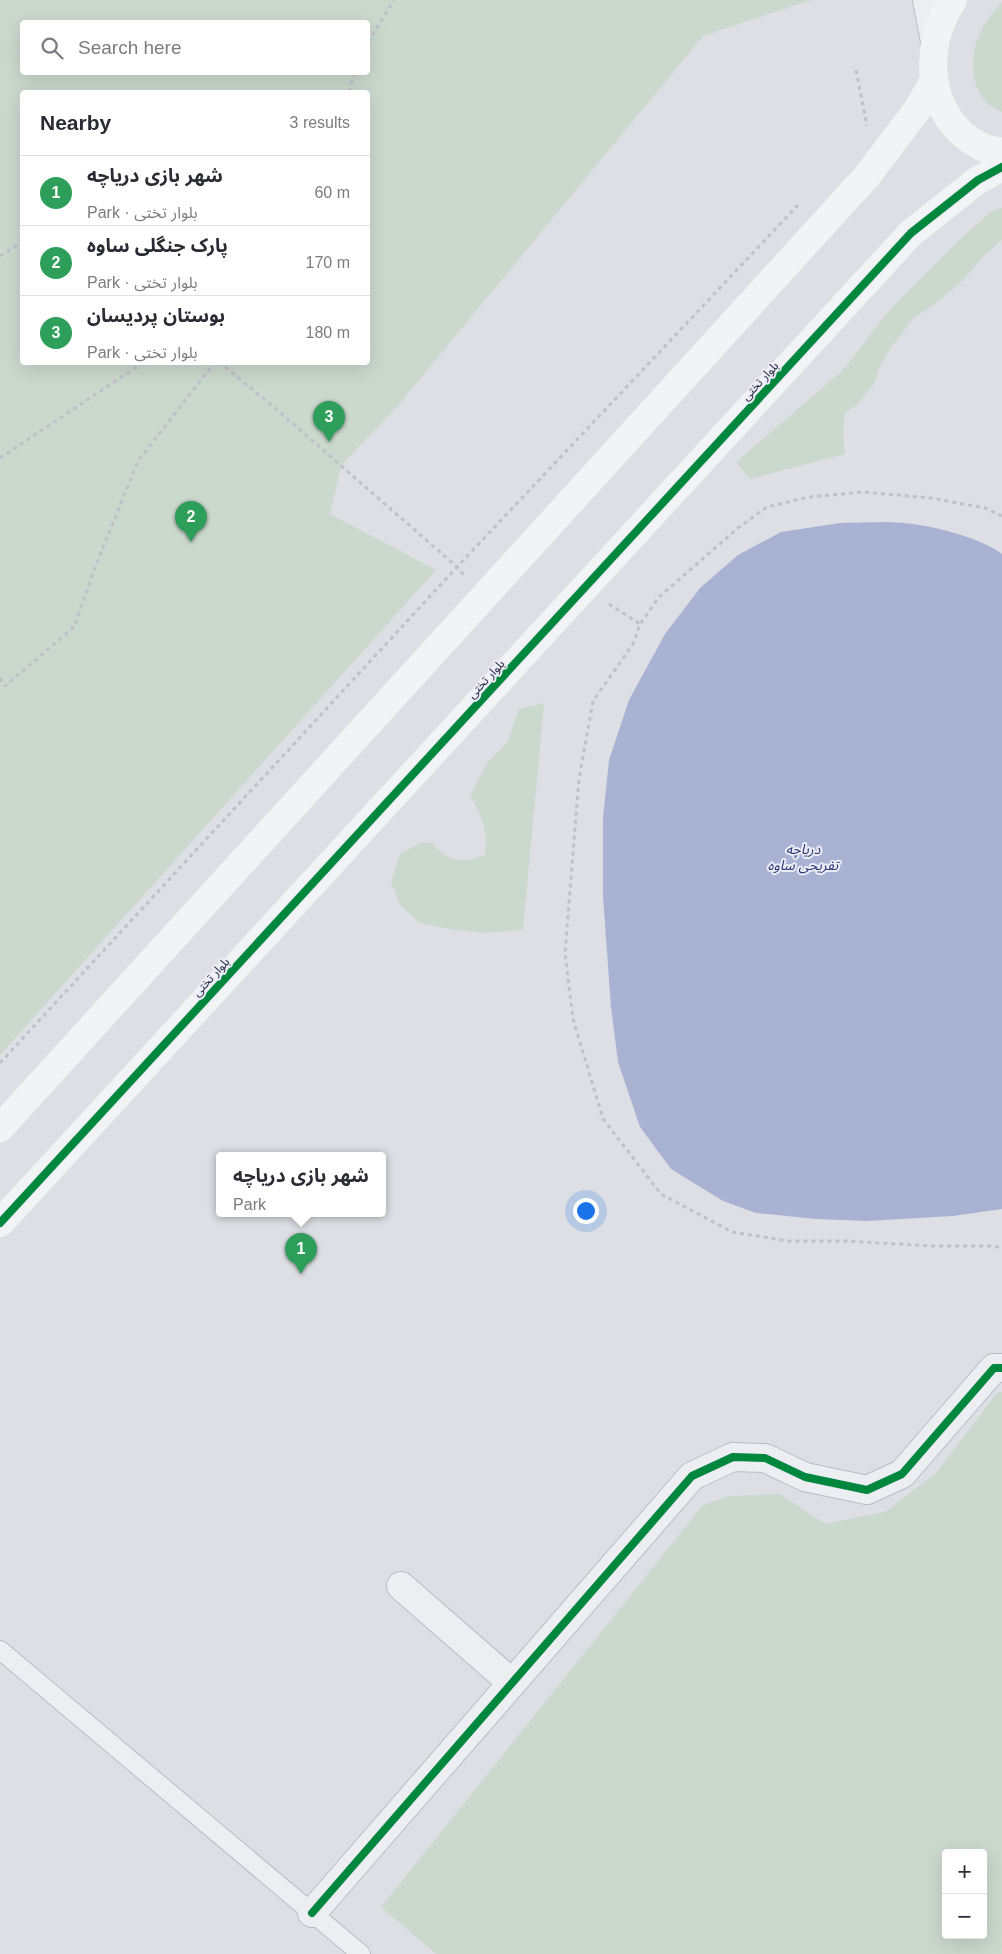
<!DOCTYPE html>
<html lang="en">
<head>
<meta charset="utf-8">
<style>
  body { margin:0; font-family:Helvetica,"Noto Sans Arabic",sans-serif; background:#f7f7f7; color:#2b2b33 }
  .controls { position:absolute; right:15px; bottom:15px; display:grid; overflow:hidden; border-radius:5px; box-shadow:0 5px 20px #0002 }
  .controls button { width:45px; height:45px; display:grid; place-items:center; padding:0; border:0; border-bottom:1px solid #e1e1e2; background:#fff; color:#2b2b33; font:25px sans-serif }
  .you { position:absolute; left:585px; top:1210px; width:18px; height:18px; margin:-12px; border:4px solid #fff; border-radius:50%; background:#1a73e8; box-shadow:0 0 0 8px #1a73e833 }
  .badge { display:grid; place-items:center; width:32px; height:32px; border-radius:50%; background:#2563eb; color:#fff; font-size:16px; font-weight:700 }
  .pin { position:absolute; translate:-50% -41px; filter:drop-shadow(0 1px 2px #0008) }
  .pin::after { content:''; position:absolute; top:26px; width:18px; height:15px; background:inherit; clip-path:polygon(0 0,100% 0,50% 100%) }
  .popup { position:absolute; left:216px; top:1152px; width:170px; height:65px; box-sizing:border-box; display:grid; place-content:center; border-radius:5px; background:#fff; filter:drop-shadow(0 1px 4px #0005); font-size:16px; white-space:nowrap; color:#7c7c81 }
  .popup b { font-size:19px; color:#2b2b33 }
  .popup::after { content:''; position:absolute; left:50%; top:100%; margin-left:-10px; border:10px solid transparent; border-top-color:#fff }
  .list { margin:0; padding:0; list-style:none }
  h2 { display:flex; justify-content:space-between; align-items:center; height:65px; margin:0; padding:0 20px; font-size:21px }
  h2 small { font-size:16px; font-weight:400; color:#7c7c81 }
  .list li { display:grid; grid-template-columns:32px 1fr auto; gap:15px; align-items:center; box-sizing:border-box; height:70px; padding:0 20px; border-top:1px solid #e1e1e2 }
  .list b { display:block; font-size:19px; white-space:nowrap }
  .list p { margin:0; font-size:16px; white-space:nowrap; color:#7c7c81 }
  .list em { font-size:16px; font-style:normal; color:#7c7c81 }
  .icon { flex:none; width:28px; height:28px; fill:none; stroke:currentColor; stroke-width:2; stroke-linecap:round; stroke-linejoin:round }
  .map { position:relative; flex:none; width:1002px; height:1954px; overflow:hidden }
  .search { position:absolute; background:#fff; box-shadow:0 5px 20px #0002; left:20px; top:20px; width:350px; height:55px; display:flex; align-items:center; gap:12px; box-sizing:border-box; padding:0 18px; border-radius:5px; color:#7c7c81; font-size:19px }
  .panel { position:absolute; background:#fff; box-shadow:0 5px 20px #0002; left:20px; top:90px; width:350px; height:275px; border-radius:5px }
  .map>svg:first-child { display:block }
</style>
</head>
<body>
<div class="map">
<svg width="1002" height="1954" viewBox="0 0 1002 1954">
  <rect width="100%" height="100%" fill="#dedfe4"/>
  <g fill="#cbd8ce" fill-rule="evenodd">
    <path d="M0,0h811l-108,36 -307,372 -50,52 -5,7 -11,47 106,56 -436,485zM368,22v50h-346v-50zM368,92v270h-346v-270z"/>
    <path d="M1002,2v110c-30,-11 -34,-48 -24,-74 5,-14 14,-25 24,-36z"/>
    <path d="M1002,208v32l-19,17 -19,22 -25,22 -25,17 -22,28 -13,22 -4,14 -18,23 -12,8 -2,21 2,20 -95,25 -14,-17 106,-91 50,-64 66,-66 34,-30z"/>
    <path d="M544,703l-21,227 -37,3 -36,-4 -30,-6 -19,-17 -10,-23 9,-29 21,-12 11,1c17,20 30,20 53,12 4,-23 -4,-40 -15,-60l18,-33 19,-19 12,-34z"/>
    <path d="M1002,1392v562h-566l-55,-47 321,-401 27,-10 51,-2 45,30 60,-12 51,-39 61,-80zM946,1853h37v82h-37z"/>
  </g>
  <path fill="#a9b2d3" d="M840,523c21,0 42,-2 63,0 28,2 76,14 99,31v655l-49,7 -86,5 -51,-2 -60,-6 -33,-12 -52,-32 -31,-42 -22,-65 -7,-55 -8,-110v-79l6,-58 20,-60 36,-66 35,-46 38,-33 43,-23z"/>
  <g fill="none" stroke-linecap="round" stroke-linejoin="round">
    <g stroke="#bbbcc2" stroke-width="20">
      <path id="lane" d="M0,1650l361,304"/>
    </g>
    <g stroke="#bbbcc2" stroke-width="30">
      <g id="street">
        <path d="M927,0l8,41"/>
        <path d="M401,1586l111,97"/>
        <path d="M312,1913l380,-437 41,-19 32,1 40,19 62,13 35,-16 92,-106h8"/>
      </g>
    </g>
    <g stroke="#c0c0c7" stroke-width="3" stroke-dasharray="4 4" stroke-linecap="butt">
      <path d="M368,42l26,-42"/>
      <path d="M856,70l11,56"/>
      <path d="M349,92l6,-20"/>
      <path d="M0,256l22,-14"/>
      <path d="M219,362l56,46 182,159 7,8"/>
      <path d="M0,458l144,-96"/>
      <path d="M1002,516l-17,-8 -54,-10 -68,-6 -54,5 -42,10 -29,21 -79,69 -19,27 -7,20 -40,57 -14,78 -14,174 8,66 30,100 58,75 71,38 56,9h58l86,5h61l9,2"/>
      <path d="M609,604l31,20"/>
      <path d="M0,678l5,8 69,-59 20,-57 44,-109 77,-99"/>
      <path d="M0,1063l457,-496 341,-362"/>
    </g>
    <use href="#lane" stroke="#edeef1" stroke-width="18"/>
    <use href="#street" stroke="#edeef1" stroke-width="28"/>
    <g stroke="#f2f3f5" stroke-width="28">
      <path d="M953,0c-32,47 -27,118 27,146 6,4 15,4 22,6"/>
      <path d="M0,1128l867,-952 50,-66 16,-28"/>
      <path d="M0,1223l911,-990 67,-53 24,-13"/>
    </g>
    <g stroke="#ebecf5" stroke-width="11">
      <g id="cycleway">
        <path d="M0,1223l911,-990 67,-53 24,-13"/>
        <path d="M312,1913l380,-437 41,-19 32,1 40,19 62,13 35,-16 92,-106h8"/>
      </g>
    </g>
    <use href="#cycleway" stroke="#00873e" stroke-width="8"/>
  </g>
  <g text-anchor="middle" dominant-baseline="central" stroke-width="4" stroke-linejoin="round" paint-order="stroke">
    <g font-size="12" fill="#24263f" stroke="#ebecf5">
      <text transform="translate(760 381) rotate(-47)">بلوار تختی</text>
      <text transform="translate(486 679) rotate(-47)">بلوار تختی</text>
      <text transform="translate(211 977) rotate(-47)">بلوار تختی</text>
    </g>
    <g font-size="14" font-style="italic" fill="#2b3776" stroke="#ebecf5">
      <text x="803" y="849">دریاچه<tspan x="803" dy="16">تفریحی ساوه</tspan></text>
    </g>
  </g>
</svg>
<div class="controls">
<button>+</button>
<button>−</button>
</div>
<div class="you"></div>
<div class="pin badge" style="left:301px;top:1274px;background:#2e9e5b">1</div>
<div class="popup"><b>شهر بازی دریاچه</b>Park</div>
<div class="pin badge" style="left:191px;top:542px;background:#2e9e5b">2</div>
<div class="pin badge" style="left:329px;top:442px;background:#2e9e5b">3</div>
<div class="search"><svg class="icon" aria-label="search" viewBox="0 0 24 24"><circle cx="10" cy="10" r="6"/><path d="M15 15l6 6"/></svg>Search here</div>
<section class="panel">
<h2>Nearby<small>3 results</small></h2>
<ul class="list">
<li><span class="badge" style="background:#2e9e5b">1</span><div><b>شهر بازی دریاچه</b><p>Park · بلوار تختی</p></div><em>60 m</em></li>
<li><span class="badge" style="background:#2e9e5b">2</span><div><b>پارک جنگلی ساوه</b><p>Park · بلوار تختی</p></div><em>170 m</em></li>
<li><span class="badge" style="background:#2e9e5b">3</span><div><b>بوستان پردیسان</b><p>Park · بلوار تختی</p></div><em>180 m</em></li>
</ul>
</section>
</div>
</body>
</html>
